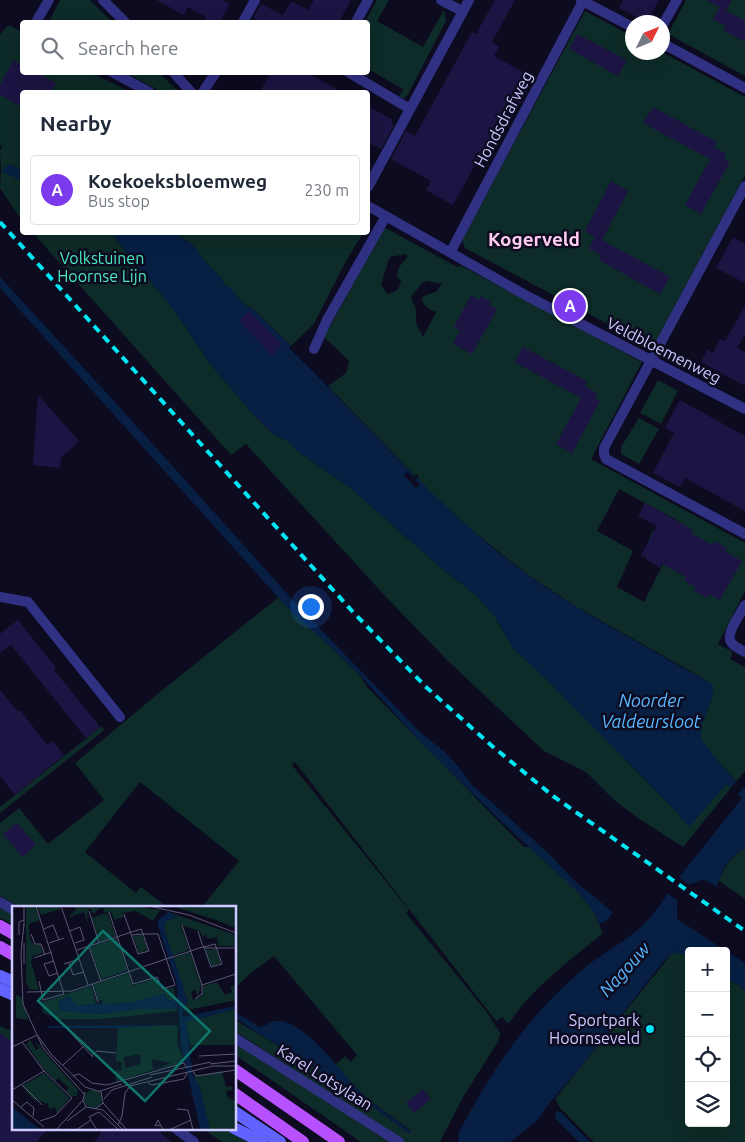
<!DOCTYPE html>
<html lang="en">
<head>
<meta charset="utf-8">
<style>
  body { margin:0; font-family:Ubuntu,sans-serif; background:#f2f2f3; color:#1f2937 }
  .controls { position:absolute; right:15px; bottom:15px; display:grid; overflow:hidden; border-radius:5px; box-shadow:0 5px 20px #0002 }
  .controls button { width:45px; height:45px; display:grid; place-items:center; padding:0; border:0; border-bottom:1px solid #e0e1e3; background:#fff; color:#1f2937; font:25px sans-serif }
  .compass { position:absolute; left:625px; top:15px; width:45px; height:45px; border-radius:50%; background:#fff; box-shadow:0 5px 20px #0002; rotate:47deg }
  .you { position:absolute; left:310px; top:606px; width:18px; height:18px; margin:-12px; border:4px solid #fff; border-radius:50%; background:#1a73e8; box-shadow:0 0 0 8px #1a73e833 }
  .badge { display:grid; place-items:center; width:32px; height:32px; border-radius:50%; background:#7c3aed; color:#fff; font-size:16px; font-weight:700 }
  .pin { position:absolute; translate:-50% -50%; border:2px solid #fff; box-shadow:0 1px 5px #0006 }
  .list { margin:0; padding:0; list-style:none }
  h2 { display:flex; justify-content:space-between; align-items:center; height:65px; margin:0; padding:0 20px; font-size:21px }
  h2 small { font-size:16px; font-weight:400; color:#747a83 }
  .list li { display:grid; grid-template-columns:32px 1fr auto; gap:15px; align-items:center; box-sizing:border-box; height:70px; margin:0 10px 10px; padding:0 10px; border:1px solid #e0e1e3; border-radius:5px }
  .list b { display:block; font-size:19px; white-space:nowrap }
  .list p { margin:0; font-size:16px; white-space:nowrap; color:#747a83 }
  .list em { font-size:16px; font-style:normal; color:#747a83 }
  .icon { flex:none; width:28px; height:28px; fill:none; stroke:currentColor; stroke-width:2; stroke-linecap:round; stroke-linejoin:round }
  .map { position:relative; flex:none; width:745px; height:1142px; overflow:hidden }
  .search { position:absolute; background:#fff; box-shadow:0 5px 20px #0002; left:20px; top:20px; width:350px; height:55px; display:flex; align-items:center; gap:12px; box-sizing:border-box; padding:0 18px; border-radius:5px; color:#747a83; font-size:19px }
  .panel { position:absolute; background:#fff; box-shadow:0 5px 20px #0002; left:20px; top:90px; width:350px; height:145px; border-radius:5px }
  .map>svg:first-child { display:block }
</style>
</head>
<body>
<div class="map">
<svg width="745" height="1142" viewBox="0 0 745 1142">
  <rect width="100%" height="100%" fill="#0d0b20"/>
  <g fill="#0d2b28" fill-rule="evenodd">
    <path d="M60,0h30l22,22h-63z"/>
    <path d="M377,0h12l-12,21 46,26 21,-37 2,11 -39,75 -3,2 -5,-1 4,-8 -35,-20v-47h-3z"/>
    <path d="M686,0h59v76l-77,-42z"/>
    <path d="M585,11l47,25v16h30l83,45v78l-89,166 -9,4 -182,-97 -3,-8z"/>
    <path d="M7,26h4l11,6v40l69,1 40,19h-109v79l-12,-7 5,12 7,5v40l-22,-33 1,-17 -1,-21 2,-3 -2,-3v-109z"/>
    <path d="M126,73h33l20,19h-17z"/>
    <path d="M384,227l75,41 1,-3 182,97 -51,97 154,84v48l-27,53 15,8 -3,7 15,8v104l-9,11 -35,-41c-2,-9 4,-48 5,-61l-126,-71 -52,-34 -54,-43 -38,-34 -108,-112 18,-13 3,-12 -25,-24zM406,254l1,4c-6,6 -10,10 -10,19l4,4c-2,9 -5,11 -14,13l-6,-10 9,-27zM428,281l14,3 -5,7 -15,6c0,8 6,12 14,15l-13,25 -7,-14v-14l-5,-12 11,-14zM619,489l61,33 -5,12v7l-22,-11 -5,11 21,11 -25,50 -27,-15 16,-36 -36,-20z"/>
    <path d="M33,233h78l63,77 38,56 41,48 20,20 15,7 8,9 57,40 88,78 36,28 18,21 18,31 32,30 132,134 11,14 38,-42 5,4 -48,59 -45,-29 -24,-18 -28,-28 -42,-21 -96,-90 -62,-64 -140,-153 -15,11z"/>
    <path d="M178,233h185l-18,30 -31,61 -23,22 -39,-38c-15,-4 -15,-18 -27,-23l-4,-7 -16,-17 -10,-14 -14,-10z"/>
    <path d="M658,380l20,11 -17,33 -21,-11z"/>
    <path d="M639,418l20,11 -20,35 -18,-10v-7z"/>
    <path d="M279,597l79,76 10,15 156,159h5c19,17 45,38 60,58 7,8 9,18 14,28 -31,26 -71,55 -93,89l-3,1 -5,-6 -6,4 -201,-259 -3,3 117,145 -3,3 80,98 15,23 -3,5 1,1 -37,59 -22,43h-35l-170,-111v-11l112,67 61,46 3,-2 -47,-35 -29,-31 10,-9 6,6 6,-7 -83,-99 -23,17 -16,15v-81h-33l37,-46 -99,-79 -55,70 51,41 5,-6 26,20h-147l-20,-11v-73l19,-15 29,36 56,-44 -29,-37 85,-71z"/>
    <path d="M102,726l2,4 -12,10 -92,73v-6z"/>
    <path d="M745,849v50l-26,-18c4,-13 13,-27 26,-32z"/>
    <path d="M0,908l14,7v10l-14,-7z"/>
    <path d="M673,952l16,3v168h37v-146l19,13v152h-151l-34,-34 -5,-9z"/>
    <path d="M0,1026l14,6v11l-14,-10z"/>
    <path d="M235,1043l157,99h-31l-126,-87z"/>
    <path d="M202,1128h26l27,14h-33z"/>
  </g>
  <g fill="#061f43">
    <path d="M10,164l12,7v10l-21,-10z"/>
    <path d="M111,233h67l3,4 14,10 10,14 16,17 4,7c12,5 12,19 27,23l39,38 -2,2c79,76 149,162 239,227 43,31 92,57 139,84 15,9 31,16 46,26 3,20 -17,38 -11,56l31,38 12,9v61c-16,6 -24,22 -28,38l-14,-8 -11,5 -1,-1 -14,19v17l68,44v27l-19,-13v-26h-37v4l-16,-2 -10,9 -84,107 -32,37 -9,14 -28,22h-52l1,-10c36,-67 69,-117 128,-166 18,-15 40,-25 58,-43 14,-14 23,-32 36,-48 20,-26 41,-51 61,-77l-16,-14 -35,41 -3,1 -11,-14 -132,-134 -32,-30 -18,-31 -18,-21 -36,-28 -88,-78 -57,-40 -8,-9 -15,-7 -20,-20 -41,-48 -38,-56z"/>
    <path d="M0,277l114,124 187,208 120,124 23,18 15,16 11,16 77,69 30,31 36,29c-4,7 -6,11 -15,11l-2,-8 -16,-21 -74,-68 -82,-80 -66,-73 -74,-69 -284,-316z"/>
    <path d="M238,1014l22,13c7,-1 12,-8 21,-6 28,4 61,53 82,73 14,14 32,25 48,38l-3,1 -61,-46 -88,-53 -24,-17v-2z"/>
    <path d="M556,1111l5,1 29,30h-11l-24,-24z"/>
  </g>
  <g fill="#0d0b20">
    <path d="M408,472l5,5 3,-3 3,2 -4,4 5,5 -4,3 -12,-13z"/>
    <path d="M737,780l8,6 -9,10 -7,-6z"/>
    <path d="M677,876l14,10 -11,16 -14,-10z"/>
  </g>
  <g fill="#1c1543">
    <path d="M156,0h66l8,4 -10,18h-17l3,-5 -18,-10 -4,8z"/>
    <path d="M314,0h37l-12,22h-77l-9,-4 8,-14 22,11 8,-14 17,9z"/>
    <path d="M495,0h20l-23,42 7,5 -5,9 40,22 -15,28 -9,-5 -57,104 -27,-15 5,-9 -40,-22 15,-28 9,5 57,-104 4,2z"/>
    <path d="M623,0h36l-12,22 -28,-14z"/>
    <path d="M706,0h26l-6,10 19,11v21l-22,-12 3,-4 -13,-7 7,-12z"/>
    <path d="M577,34l50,26 -9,16 -49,-27z"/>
    <path d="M13,60l9,5v7h14l20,11 -4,9h-30v15l-22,-12v-10z"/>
    <path d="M271,72h34l38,20h-83z"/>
    <path d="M368,106l25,14 -2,3 3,2 -13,24 -13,-7z"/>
    <path d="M653,107l64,35 -3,5 12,7 -2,5 6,3 -29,52 -16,-9 25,-46 -67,-36z"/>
    <path d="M611,181l17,10 -26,49 68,37 -10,17 -61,-34 2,-5 -12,-6 6,-12 -10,-6z"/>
    <path d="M733,237l12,7v39l-29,-15z"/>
    <path d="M471,295l8,5 2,-4 10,6 -2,3 8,4 -25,45 -19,-10 7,-13 -6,-4z"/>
    <path d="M745,306v28l-8,14 8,4v34l-44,-24 6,-12 6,3 7,-14 5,2z"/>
    <path d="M249,311l33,33 -10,11 -33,-34z"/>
    <path d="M523,347l64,34 -2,5 12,7 -2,5 5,3 -28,52 -16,-9 25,-46 -67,-36z"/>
    <path d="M38,395l41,46 -18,17 -1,10 -27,-3z"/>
    <path d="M680,400l65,36v75l-60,-33 -5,9 -27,-14 21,-40 -9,-5z"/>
    <path d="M645,503l48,27 -2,3 21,12 2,-4 13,7 -2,3 17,10 -22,39 -12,-6 -2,4 -12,-7 2,-4 -12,-6 2,-4 -24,-13 -2,4 -13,-8v-2l-6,-3 16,-29 -19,-10z"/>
    <path d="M18,620l38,48 -2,2 46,57 -14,11 -75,-93 -11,8v-19z"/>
    <path d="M0,690l18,22 2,-2 27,35 6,-4 11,14 -49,40 -15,-19z"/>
    <path d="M17,823l19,22 -14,12 -19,-23z"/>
    <path d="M0,1033l14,10v85h34l-11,14h-37z"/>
    <path d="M423,1089l8,10 -17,14 -8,-10z"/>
    <path d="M104,1128h50l18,14h-78z"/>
  </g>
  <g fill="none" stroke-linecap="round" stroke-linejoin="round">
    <g stroke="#313184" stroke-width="10">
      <path d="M103,0l22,22"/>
      <path d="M441,0l21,11"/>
      <path d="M581,0l51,27"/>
      <path d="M36,22l13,-22"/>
      <path d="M243,22l12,-22"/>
      <path d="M356,22l12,-22"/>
      <path d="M662,26l15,-26"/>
      <path d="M662,43l83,45"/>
      <path d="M112,72l37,20"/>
      <path d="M173,72l18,20"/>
      <path d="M348,72l62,37"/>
      <path d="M203,92l13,-20"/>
      <path d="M745,186l-141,262v6l2,5 139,75"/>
      <path d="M368,187l101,-187"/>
      <path d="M368,206l159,90 218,113"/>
      <path d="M451,251l132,-250"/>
      <path d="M314,349l13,-29 59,-104"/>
      <path d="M0,597l28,5 92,115"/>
      <path d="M745,605c-4,8 -20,29 -14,37 3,5 9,7 14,10"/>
      <path d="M0,902l14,8"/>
      <path d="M235,1038l164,104"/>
      <path d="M175,1128l19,14"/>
    </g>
    <g stroke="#6163ff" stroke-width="12">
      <path d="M0,976l14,6"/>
      <path d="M0,989l14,6"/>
      <path d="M235,1112l45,30"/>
      <path d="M234,1128l28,14"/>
    </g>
    <g stroke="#b751ff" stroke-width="12">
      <path d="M0,926l14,8"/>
      <path d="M0,947l14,8"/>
      <path d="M235,1070l104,72"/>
      <path d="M235,1094l68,48"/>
    </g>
    <path stroke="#00e6f5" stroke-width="4" stroke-dasharray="8 6" stroke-linecap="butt" d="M0,222l353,390 73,75 66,59 61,50 192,135"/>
  </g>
  <circle fill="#00e6f5" stroke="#0d0b20" stroke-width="2" cx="650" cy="1029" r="5"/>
  <g text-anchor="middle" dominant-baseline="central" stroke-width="5" stroke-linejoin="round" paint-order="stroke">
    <g font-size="16" fill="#cecaff" stroke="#0d0b20">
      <text transform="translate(503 119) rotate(-62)">Hondsdrafweg</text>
      <text transform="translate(664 350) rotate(27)">Veldbloemenweg</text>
      <text transform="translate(325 1077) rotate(32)">Karel Lotsylaan</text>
    </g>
    <g font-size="16" fill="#4beabc" stroke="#0d0b20">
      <text x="102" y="258">Volkstuinen<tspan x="102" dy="18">Hoornse Lijn</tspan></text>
    </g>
    <g font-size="16" fill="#cecaff" stroke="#0d0b20" text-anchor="end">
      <text x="640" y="1020">Sportpark<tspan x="640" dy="18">Hoornseveld</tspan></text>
    </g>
    <g font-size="18" font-style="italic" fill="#58b8ff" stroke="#0d0b20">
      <text x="651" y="700">Noorder<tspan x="651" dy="21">Valdeursloot</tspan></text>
      <text transform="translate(624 969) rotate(-48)">Nagouw</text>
    </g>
    <g font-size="19" font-weight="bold" fill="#fce" stroke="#0d0b20">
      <text x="534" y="239">Kogerveld</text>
    </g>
  </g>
  <g transform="translate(12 906)">
    <rect width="224" height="224" fill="#0d0b20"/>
    <path d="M23,0l5,14 -11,4v9l2,9 5,3 4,-1 3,9 -10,3 -2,5 8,29 -10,-1 -3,-7v-75zM25,0l23,1 1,2 -20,6zM59,0h64l25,4 -7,11 -17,-10 -14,2 2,4 -10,3 -3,-8 -6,1 -2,-5 -5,1 -4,5 -4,-5 -3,2 1,12 -4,-11 -17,6 10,-9zM160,0h64v22l-23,-9zM156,6l68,23v11h-18l-1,-9 -9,2 -2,-4 -3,1 1,5 -4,-10 -19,-6 8,25 -17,6 -8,-28 2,-7 10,-4zM91,8h5l8,22 -16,6 -8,-24zM130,29l6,15 -9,3 -6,-17zM105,32l10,32 -25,9 -12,-32zM204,43l5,14 -9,4 -7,-17zM178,46l11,33 -3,12 -3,-7 -4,2 2,8 9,-4 1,-10 14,-4 8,13 7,-3 -2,-5 6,-2v15l-52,11 -12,-53zM116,67l5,13 24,-8 4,12 13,-3 2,14 -8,-1 -3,-6 -36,9 -26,1 -1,-4h-4l-5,-15zM79,80l5,18 -21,1 -5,-8 -5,1 -6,3 1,9 -6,5 8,-4 37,3 37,-5h40v-7l1,9 -76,8h-41l-17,-6 -2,-10zM4,89l6,2 6,23 -12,-2zM224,103v36h-46l-4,-23zM161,119l5,1 -1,18 8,18 -31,8 17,-7 -19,-4 1,11 -37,12 -1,-12 6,1 1,-9 -6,-1 2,-34zM128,148l1,10 -16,4 -1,-11zM21,133l45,51 -1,6h-6l-5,-5 3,-3 -11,-10 -3,3 -13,-14 -16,-23 4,-4 6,10 3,-2zM210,165l4,16 6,-1v4l-6,1 2,7h8l-8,1 8,2v7l-4,2 4,-1 -1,5 -3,-1 3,2 1,15h-35l-8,-53zM32,167l26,25 -13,15 -3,-8v3l-5,1 -1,-5 -15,-5 -11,-13zM72 193a9 9 0 1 1 18 0a9 9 0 1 1-18 0Z" fill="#0d2b28" fill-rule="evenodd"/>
    <path d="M156,6l10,5 -12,4 -2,7 24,73 -5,5 -1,11 54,-11v3l-50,13 7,54 7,11 10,43 -10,-2 -19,-83 -3,-43 -2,7h-40l-37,5 -37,-3 -8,5 6,-6 -1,-10 11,-3 6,8 53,-2 36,-9 3,6 9,1v-17l-19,-58v-6zM166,119l-58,3h-75l6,-2zM0,201l5,4 24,19h-29z" fill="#061f43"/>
    <path fill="none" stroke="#5a5779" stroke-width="1" d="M12,0v20M24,0l28,88 -21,6 -4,-19M49,0l27,79M137,0l40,9 47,18M77,5l10,32M97,6l24,72 24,-7 5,12 13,-4 -17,-51h-15l6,17 -11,3 -14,-40M12,18l-3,28 2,52 20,44 41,46M170,19l20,60M32,23l9,-4 6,15M58,25l10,-4 4,13 -9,3M19,28l4,10h6l4,11M7,29v-13l5,-2M37,37l15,-5M77,41l12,34M193,42h31M65,44l64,-21 2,5 -11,1M22,52l18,-6M42,55l-10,3 5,12 9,-3M57,57l4,12 11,-3M12,58v-21M52,58l15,-5M80,78l6,18M15,86l45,-1 91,-31 28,-9 8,-3 5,-1 11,-3 7,20 -11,3 -7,-20 -2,-3 -4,-13M183,93l7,-5v-9l34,-11M58,126l23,25M26,130l13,18 34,33 16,5 2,11 -8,6M11,137l21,28 28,27 -17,18 -15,5M0,141l25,-12M80,149l5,-4 19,2M187,150l37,-2M198,158l26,-3M51,159l20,-18M181,165l3,5 40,-6M138,169l61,-13M61,170l6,-2 13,9 15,2 77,-22 2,4M136,177l4,2 32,-6 3,-6M10,179l20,20M0,184l32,-19M88,185l22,-7M73,186l-2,8 3,7 17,3 20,20M92,193l8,-9 40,-13M0,194l32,27M91,197l24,27M9,201l6,-5 7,6 -1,8M165,203l11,1 5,20M55,215l19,-14M106,219l4,-9 3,-23 5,-7 83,-20h23M148,219l-5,1 3,-6 5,10M44,224l27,-30M64,224l15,-10M85,224l-8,-13 10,-5 20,18M157,224l22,-10"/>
    <path fill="#0f766e" fill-opacity="0.15" stroke="#0f766e" stroke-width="2.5" d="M91,25l107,100 -65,70 -107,-100z"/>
    <rect width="224" height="224" fill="none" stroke="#cecaff" stroke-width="2.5"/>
  </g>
</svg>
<div class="controls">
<button>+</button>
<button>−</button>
<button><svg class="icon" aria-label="locate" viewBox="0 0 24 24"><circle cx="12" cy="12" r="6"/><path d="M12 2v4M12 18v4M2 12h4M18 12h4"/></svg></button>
<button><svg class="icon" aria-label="layers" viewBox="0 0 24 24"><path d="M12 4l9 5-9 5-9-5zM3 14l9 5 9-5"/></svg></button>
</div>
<svg class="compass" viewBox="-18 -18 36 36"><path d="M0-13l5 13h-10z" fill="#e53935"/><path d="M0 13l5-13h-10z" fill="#747a83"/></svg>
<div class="you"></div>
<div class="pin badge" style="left:570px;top:306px">A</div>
<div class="search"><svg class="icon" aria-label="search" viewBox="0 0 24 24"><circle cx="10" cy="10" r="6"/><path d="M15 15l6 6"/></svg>Search here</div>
<section class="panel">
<h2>Nearby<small></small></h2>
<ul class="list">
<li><span class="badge">A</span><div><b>Koekoeksbloemweg</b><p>Bus stop</p></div><em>230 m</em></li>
</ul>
</section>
</div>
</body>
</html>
